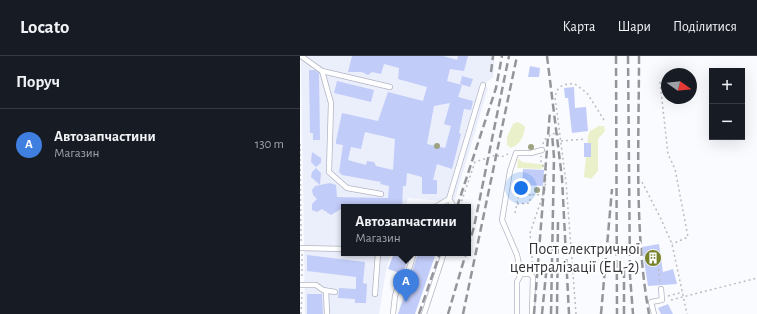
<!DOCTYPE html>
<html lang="uk">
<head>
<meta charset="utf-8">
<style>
  body { margin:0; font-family:"Alegreya Sans",sans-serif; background:#242831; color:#f1f3f6 }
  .controls { position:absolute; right:12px; top:12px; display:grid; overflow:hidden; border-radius:0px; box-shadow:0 4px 16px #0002 }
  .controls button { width:36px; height:36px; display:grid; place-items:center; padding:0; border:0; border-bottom:1px solid #363941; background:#171b24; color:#f1f3f6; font:20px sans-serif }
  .compass { position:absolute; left:361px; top:12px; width:36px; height:36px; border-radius:50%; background:#171b24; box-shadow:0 4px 16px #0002; rotate:105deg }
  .you { position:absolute; left:221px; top:132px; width:14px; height:14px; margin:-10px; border:3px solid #fff; border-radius:50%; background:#1a73e8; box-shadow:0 0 0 6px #1a73e833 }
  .badge { display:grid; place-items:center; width:26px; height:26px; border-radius:50%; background:#1a73e8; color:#fff; font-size:13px; font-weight:700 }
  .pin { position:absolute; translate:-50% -33px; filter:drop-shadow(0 1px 2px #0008) }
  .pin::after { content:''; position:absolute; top:21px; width:14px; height:12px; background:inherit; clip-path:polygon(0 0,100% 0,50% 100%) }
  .popup { position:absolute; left:41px; top:148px; width:130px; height:52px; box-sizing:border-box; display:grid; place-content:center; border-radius:0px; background:#171b24; filter:drop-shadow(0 1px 3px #0005); font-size:13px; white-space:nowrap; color:#9ea1a6 }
  .popup b { font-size:15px; color:#f1f3f6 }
  .popup::after { content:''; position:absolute; left:50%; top:100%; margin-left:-8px; border:8px solid transparent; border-top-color:#171b24 }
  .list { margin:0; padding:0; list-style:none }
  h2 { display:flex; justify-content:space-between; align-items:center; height:52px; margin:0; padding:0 16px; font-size:17px }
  h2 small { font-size:13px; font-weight:400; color:#9ea1a6 }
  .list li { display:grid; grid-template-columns:26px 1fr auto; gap:12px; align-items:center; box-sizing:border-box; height:72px; padding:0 16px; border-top:1px solid #363941 }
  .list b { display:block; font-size:15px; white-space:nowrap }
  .list p { margin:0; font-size:13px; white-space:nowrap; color:#9ea1a6 }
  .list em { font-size:13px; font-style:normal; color:#9ea1a6 }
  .map { position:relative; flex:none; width:457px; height:258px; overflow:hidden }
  header { display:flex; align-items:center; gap:24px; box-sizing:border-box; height:56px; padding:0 20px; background:#171b24; border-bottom:1px solid #363941 }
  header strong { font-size:19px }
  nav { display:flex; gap:22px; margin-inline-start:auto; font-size:14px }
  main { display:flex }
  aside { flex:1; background:#171b24 }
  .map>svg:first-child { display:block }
</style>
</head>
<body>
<header>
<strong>Locato</strong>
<nav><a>Карта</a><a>Шари</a><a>Поділитися</a></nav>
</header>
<main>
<aside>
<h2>Поруч<small></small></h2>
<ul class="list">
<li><span class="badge" style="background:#3f7fe0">A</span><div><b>Автозапчастини</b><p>Магазин</p></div><em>130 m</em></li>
</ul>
</aside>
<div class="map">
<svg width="457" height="258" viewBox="0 0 457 258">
  <rect width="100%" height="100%" fill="#fafbfe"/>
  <path fill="#ebeffc" d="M1,0h194l-2,21 -9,8 4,3 -34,114 -46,-4 -3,9h-61v46h47l-5,18 -7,43h-74z"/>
  <g fill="#eaf0c9">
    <path d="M217,66l5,2 3,3c-1,10 -5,17 -14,21l-4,-3v-8l6,-13z"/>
    <path d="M299,70h5l1,5 -7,8v32l-7,8 -7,-2 4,-41 2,-5z"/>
    <path d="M218,102l4,4 24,3 -5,4 -24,-1z"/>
  </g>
  <g fill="#c2ccf8" fill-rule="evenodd">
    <path d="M52,0h91l14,4 1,-4h10l-4,15 -14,-2 -3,12 15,4 -4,12 15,4 -2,9 -7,-1 -5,24 2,1 -9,35 -15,-5 -4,16h4v14h-15v-17l-15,-4 -1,13h-3l-1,21h-58l-13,8 -9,-6 -5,3 -5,-2v-6l5,-5 -4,-4 -1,-5 3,-4 5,-1 -9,-8 1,-5 4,-4 5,5 -1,12 10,-2 6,2 1,12 51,1 1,-12 -9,-2 1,-2 -39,-7 -3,-3 4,-27 -7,-1v-3l6,-28 36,8 10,-29 35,9 4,-14 -29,-8 1,-11 -15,-4 -3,10 -9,-2 -4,3 -6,-3h-14zM150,47l-6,21 7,2 -6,22 -18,-4 7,-38zM65,76l30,7 -2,31 -17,-4 -2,-4 -7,-1 -1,4 -18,-5 3,-13 10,2z"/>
    <path d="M230,10l10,2 -1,9h-11z"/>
    <path d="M9,14h6l4,3 1,67h-7v-7h-3z"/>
    <path d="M162,20l11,3 -3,8 -10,-3z"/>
    <path d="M37,25l37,9 -3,12 -37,-9z"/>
    <path d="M274,31l1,21 11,-1 2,24 -16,2 -4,-35h-3l-1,-10z"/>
    <rect x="284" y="87" width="7" height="14"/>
    <path d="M12,96l9,6v5l-5,4 -5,-5z"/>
    <path d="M223,113l21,1 -1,16 -21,-1z"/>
    <path d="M359,188l4,28 10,-3 4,15 -29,2 -6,-39z"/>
    <path d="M94,197h16l-7,21 -15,-5z"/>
    <path d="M118,197h18l-21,61h-17z"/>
    <path d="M7,199l58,7 -2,21 4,1 -1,19h-11v-4l-17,-1 1,-10 17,1v-12l-49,-6z"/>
    <path d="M7,238h15l1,20h-16z"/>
    <path d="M368,248l5,10h-12l-3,-6z"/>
  </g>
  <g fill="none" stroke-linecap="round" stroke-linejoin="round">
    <g stroke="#b2b5c4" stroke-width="6">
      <g id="lane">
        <path d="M1,0l21,15 68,16"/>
        <path d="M22,15l9,32 -2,69 18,16 34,6"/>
        <path d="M149,143l5,8"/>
        <path d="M135,151l14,-8 34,-114"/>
        <path d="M0,192l44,1"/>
        <path d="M88,197h1"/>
        <path d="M221,218l-4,-19 -15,-35 8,-49 6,-18h15l11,-3"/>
        <path d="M0,229h16l7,5 12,2"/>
        <path d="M26,235l1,23"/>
        <path d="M75,238l3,-41"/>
        <path d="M93,258l2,-18 4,-13 8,-8 7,-22"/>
        <path d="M124,258l20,-61"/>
        <path d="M217,258v-32l4,-8h9l3,3 -1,37"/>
        <path d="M354,258l-3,-12 11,-2 -1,-11"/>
      </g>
    </g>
    <g stroke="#bbbcc0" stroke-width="1.5" stroke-dasharray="2 3" stroke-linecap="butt">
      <path d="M360,26l8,72 7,15 13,68 -16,7"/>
      <path d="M261,85l25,-2"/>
      <path d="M0,88l1,98"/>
      <path d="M243,88l1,-4 8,-6 5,-1 3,4"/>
      <path d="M342,126l19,37 11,25 15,70"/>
      <path d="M220,131l-1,7 24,1"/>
      <path d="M217,148l13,-1v-9"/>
      <path d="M160,150l15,-44 21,-7 5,2 7,-3"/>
      <path d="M215,157l4,-19"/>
      <path d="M351,195l7,13 2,18"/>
      <path d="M2,198v24"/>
      <path d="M233,212l-3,-35 15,-44 1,-19 -5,-7v-7"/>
      <path d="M368,240l15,-4"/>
      <path d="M1,258l1,-22"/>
      <path d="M276,258l-10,-132 -11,-85c2,-11 9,-14 20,-13l12,9 17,27"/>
    </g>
    <use href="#lane" stroke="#fff" stroke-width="4.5"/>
    <g stroke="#949599" stroke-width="2.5" stroke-dasharray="8 4" stroke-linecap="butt">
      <path d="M247,0l15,122 7,136"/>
      <path d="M316,0l1,258"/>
      <path d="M328,0l2,220 3,38"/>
      <path d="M339,0c0,84 -5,175 10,258"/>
      <path d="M191,16l2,-16"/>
      <path d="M157,151l39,-119 6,-32"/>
      <path d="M168,191l6,-20 35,-171"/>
      <path d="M119,258l21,-61"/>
      <path d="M148,258l18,-61"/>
      <path d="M163,258l54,-258"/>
      <path d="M234,258l16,-203"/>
      <path d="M242,258l5,-50"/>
      <path d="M251,258l3,-157 -2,-23"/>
      <path d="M257,258l1,-94"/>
      <path d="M301,258l11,-125"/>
      <path d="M324,258v-46"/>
    </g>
    <path stroke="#bbbcc0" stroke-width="1.5" stroke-dasharray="2 3" stroke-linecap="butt" d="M371,244l86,-22"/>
  </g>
  <g fill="#9fa281">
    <circle cx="137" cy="90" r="3"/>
    <circle cx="231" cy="91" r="3"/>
    <circle cx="237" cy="134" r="3"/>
  </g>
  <defs>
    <g id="building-disc" transform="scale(0.9)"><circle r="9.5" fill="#78812c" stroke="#fff"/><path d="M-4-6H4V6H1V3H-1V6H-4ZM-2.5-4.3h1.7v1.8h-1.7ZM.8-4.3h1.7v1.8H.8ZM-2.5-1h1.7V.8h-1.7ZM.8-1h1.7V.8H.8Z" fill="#fff"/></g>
  </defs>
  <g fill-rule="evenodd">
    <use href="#building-disc" x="353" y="202"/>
  </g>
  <g text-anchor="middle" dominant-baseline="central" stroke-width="4" stroke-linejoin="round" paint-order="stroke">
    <g font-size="16" fill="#34353b" stroke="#fff" text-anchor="end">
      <text x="340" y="193">Пост електричної<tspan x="340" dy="18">централізації (ЕЦ-2)</tspan></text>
    </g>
  </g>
</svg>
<div class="controls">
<button>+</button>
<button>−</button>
</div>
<svg class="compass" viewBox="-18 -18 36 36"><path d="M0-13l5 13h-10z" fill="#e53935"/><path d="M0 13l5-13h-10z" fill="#9ea1a6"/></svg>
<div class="you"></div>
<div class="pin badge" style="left:106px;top:246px;background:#3f7fe0">A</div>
<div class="popup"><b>Автозапчастини</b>Магазин</div>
</div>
</main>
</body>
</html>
